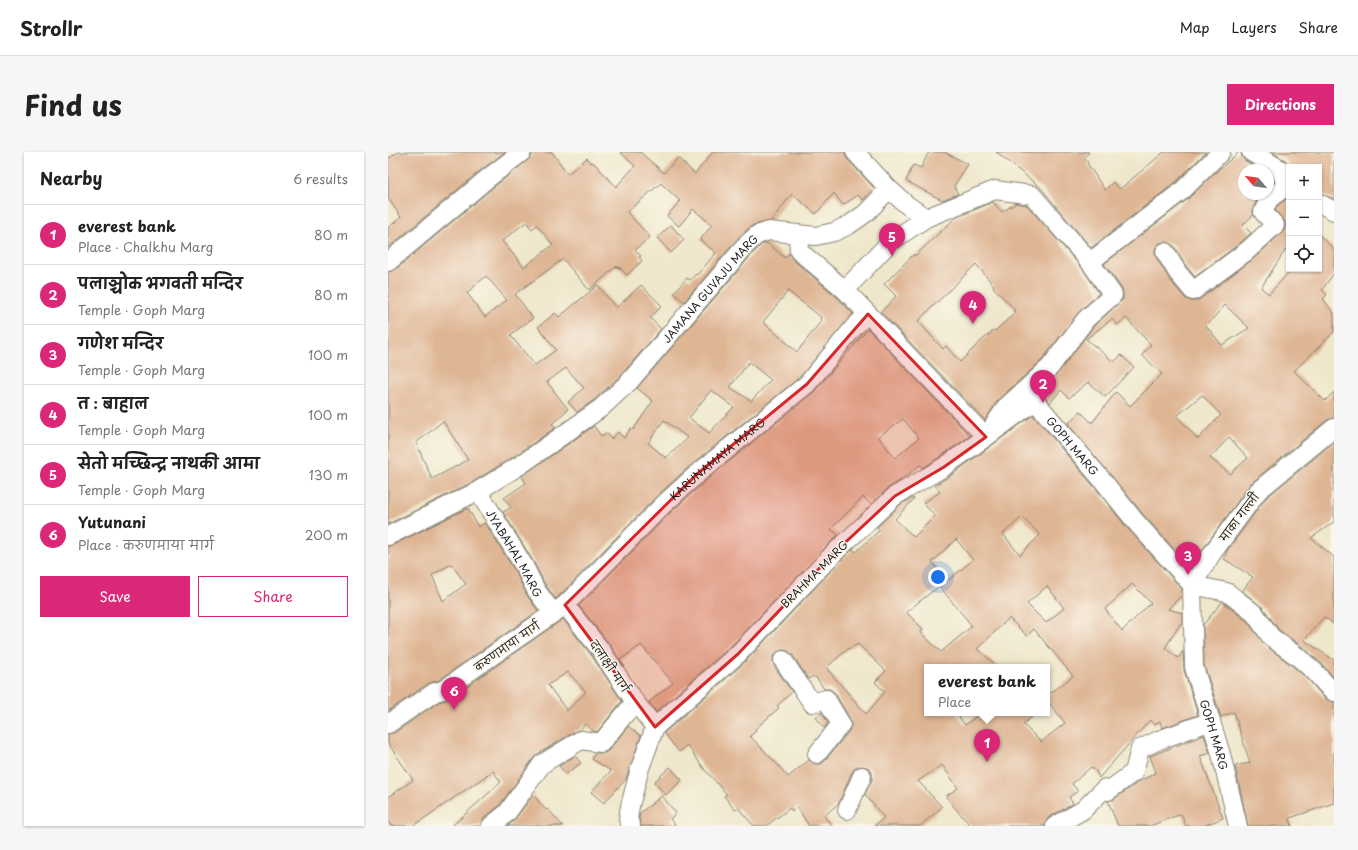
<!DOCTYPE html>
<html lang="en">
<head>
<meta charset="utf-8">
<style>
  body { margin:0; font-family:"Playpen Sans","Playpen Sans Deva",sans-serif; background:#f6f6f6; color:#222 }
  .controls { position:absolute; right:12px; top:12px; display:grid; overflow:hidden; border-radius:0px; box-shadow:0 1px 3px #0004 }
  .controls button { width:36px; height:36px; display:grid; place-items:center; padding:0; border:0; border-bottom:1px solid #e0e0e0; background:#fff; color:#222; font:20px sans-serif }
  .compass { position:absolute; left:850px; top:12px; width:36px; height:36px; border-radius:50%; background:#fff; box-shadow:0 1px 3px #0004; rotate:299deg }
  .you { position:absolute; left:550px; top:425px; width:14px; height:14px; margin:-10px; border:3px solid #fff; border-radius:50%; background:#1a73e8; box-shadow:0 0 0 6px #1a73e833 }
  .badge { display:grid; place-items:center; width:26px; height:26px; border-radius:50%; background:#db2777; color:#fff; font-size:13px; font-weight:700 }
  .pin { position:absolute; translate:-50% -33px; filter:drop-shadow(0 1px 2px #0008) }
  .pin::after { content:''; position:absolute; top:21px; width:14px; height:12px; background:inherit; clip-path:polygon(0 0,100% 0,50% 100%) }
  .popup { position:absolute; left:536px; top:512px; width:126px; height:52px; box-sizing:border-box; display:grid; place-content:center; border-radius:0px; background:#fff; filter:drop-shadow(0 1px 3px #0005); font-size:13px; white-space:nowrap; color:#767676 }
  .popup b { font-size:15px; color:#222 }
  .popup::after { content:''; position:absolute; left:50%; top:100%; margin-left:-8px; border:8px solid transparent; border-top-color:#fff }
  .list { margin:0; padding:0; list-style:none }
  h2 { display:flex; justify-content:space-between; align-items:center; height:52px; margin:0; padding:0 16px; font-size:17px }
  h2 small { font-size:13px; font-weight:400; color:#767676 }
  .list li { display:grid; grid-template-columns:26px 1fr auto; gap:12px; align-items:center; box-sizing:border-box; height:60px; padding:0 16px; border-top:1px solid #e0e0e0 }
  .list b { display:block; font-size:15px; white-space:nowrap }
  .list p { margin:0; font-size:13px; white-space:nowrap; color:#767676 }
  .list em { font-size:13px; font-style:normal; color:#767676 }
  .actions { display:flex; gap:8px; padding:12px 16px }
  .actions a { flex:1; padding:9px 0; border:1px solid #db2777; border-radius:0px; text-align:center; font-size:14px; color:#db2777 }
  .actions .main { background:#db2777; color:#fff }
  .icon { flex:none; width:22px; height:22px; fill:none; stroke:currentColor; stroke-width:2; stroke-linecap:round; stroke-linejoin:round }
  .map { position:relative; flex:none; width:946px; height:674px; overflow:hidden; border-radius:0px }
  header { display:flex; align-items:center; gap:24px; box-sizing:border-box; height:56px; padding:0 20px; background:#fff; border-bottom:1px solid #e0e0e0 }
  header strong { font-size:19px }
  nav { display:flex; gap:22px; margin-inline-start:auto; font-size:14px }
  .intro { display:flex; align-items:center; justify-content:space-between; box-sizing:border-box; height:96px; padding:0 24px }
  h1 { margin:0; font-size:28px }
  .button { padding:10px 18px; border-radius:0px; background:#db2777; color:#fff; font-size:14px; font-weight:700 }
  main { display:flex; gap:24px; padding:0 24px }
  aside { flex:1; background:#fff; border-radius:0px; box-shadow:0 1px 3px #0004 }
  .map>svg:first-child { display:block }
</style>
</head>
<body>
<header>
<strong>Strollr</strong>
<nav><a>Map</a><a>Layers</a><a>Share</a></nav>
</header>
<div class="intro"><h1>Find us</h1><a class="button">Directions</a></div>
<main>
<aside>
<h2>Nearby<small>6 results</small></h2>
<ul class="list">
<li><span class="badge">1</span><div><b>everest bank</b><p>Place · Chalkhu Marg</p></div><em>80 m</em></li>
<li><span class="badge">2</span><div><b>पलाञ्चोक भगवती मन्दिर</b><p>Temple · Goph Marg</p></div><em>80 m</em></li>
<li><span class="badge">3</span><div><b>गणेश मन्दिर</b><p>Temple · Goph Marg</p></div><em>100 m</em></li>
<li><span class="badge">4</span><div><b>त : बाहाल</b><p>Temple · Goph Marg</p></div><em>100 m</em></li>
<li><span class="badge">5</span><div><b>सेतो मच्छिन्द्र नाथकी आमा</b><p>Temple · Goph Marg</p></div><em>130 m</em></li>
<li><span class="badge">6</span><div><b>Yutunani</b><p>Place · करुणमाया मार्ग</p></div><em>200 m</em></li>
</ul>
<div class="actions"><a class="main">Save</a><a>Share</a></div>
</aside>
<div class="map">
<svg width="946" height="674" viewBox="0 0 946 674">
  <rect width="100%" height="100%" fill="#fbf7ec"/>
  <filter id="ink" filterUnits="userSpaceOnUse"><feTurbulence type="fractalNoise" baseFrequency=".025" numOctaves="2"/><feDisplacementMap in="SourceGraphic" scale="8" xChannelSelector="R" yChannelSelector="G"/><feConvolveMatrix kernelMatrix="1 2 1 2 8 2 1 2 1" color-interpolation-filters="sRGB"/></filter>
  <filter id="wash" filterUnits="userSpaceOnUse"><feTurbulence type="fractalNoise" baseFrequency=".012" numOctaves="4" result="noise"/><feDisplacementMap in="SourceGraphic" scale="16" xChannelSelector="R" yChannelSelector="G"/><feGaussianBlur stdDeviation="0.9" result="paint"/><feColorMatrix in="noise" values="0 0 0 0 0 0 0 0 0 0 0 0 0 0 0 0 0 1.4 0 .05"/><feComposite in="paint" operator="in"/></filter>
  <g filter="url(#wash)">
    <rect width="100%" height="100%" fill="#efe7cb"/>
    <g id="blocks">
      <g fill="#dfb694" fill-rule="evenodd">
        <path d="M10,0h107l-24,18 -93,78v-20l13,-11 -13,-19v-39z"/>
        <path d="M144,0h20l16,22 19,-16 4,5 2,-1 23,25 19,-21 -15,-14h20l24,21 14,-15 17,16 18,-22h132l2,7 27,29 -11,12 -5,-5 -15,10 -9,-12 -18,21 -24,-20 -21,27 -18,4 -13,11 -56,66 -10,-9 13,-15 3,2 6,-6 1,1 19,-22 -16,-13 12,-15 -19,-16 -14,17 -12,-10 13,-15 -19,-18 -34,29 23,25 -15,13 6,6 -2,1 3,4 -15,14 -8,-8 -1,1 -1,-2 -28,24 -26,-31 -48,35 18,24 -23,17 25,30 21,-15 -18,-23 17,-14 4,4 39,-32 18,23 25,-23 21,21 -12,12 11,11 -40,46 -27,25 -17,12 -9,-10 16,-14 -18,-20 -19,14 21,27 -16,15 4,3 -40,28 -43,27 -85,42v-252l7,-2 100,-84 33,-26 4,-4zM138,70l6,7 5,-4 16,20 -29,22 -22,-26zM98,124l21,24 -22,17 -18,-24zM55,269l25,39 -36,19 -16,-36z"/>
        <path d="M541,0h15l24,12 -14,22 4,8 -16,6 -36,-19 7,-16 8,3z"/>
        <path d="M608,0h93l-5,6 4,3 -1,2 18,27 8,-8 7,7 44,-37h42l-30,30 -85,66 -51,-61z"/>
        <path d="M851,0h2l1,5 3,4 16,9h-17v24h16l-7,14v7l-10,10 8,8 -11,10 -45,34 -8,-10 -13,-21 -4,-3 -5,-1 -5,1 -4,4 -1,5 1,5 13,22 16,19 5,3h4l5,-1 54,-41 29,-26 3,-5v-6l-10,-12 2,-4 12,-9v47l-28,44 8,6 23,-25h27v-34l15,14v24l-12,17 5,5 -4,4 11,14v19l-40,39 31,30 9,-9v26l-7,2 -76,63 -46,63 -14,22 -48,-54 -75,-90 12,-13 12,12 24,-31 14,14 32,-32 -20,-19 9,-10 -25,-27 -9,7 -5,-6 -26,20 28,23 7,-7 13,12 -29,30 -17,-15 -19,16 -8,-8 -11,13 -11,-12 19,-18 36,-47 29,-27v-5l-1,-5 -18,-25 85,-66 32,-31v1zM837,153l24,23 -27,17 -16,-19zM814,243l19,20 -23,24 -21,-23zM841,285l19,21 -18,16 -20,-16z"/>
        <path d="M884,0h62v47l-15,-6v-26h-29l-5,-7z"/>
        <path d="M880,22l3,2 3,6 -6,5z"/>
        <path d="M605,50l9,10 14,-9 11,2 55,63 17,25 -21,20 -36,47 -43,39 -14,21 -104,-108 15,-16 -12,-12 30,-30 1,2 40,-38zM588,112l18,22 -1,1 22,23 -2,1 2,2 -20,18 -1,-1 -14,12 -20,20 -14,-16 -3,3 -25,-28z"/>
        <path d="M283,73l13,15 -13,13 -14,-15z"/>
        <path d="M379,91l18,15 4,-5 3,6 46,39 15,16 -53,63 -110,89 -33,30 -101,103 -11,-15 -12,-23 -30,-49 8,-4 -7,-10 22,-15 -4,-7 72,-50 7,10 6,-3 4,6 7,-7 6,6 7,-10 2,2 20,-29 -16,-13 118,-137 7,-7zM400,139l33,26 -1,2 2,1 -25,32 -34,-30zM361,210l22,18 -20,21 -21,-14zM323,238l23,17 -25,26 -20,-15zM276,268l24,18 -22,20 -18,-15z"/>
        <path d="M480,177l102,107 -32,22 -15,10 -3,-3 -19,15 -13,8 -17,16 -8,-7 -32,32 7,6 -107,111 -75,66 -7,-10 24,-19 -32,-38 -21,15 5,7 -17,-25 -29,-36 92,-94 33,-30 110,-90zM515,267l16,19 -24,20 -17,-21z"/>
        <path d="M645,263l63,74 31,39 55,61v6l-14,14 14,4v8l-17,27 13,10 5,-7 1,19 14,45 -36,13 -2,-7 -6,4 -4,-5 -51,58 -3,-7 -5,-4 -19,17 6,7 -9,6 4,7 -24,13 -3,4 -1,5h-74l-16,-18 -9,-12 12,-8 -16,-23 -24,16 24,26 -22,19h-46l10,-8 -19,-24 7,-14v-6l-1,-4 -4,-3 -6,-1 -5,1 -4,5 -13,31 -15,13 8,10h-23l-12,-19 -5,4 -2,-3 -24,18h-12l-16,-18 -3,2 -11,-14 3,-2 -22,-24 -18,-25 -8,7 -15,-19 82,-72 94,-100 13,-12 3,3 24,-22 -3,-3 24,-23 12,-6 1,1 -19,20 19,18 21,-21 -12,-13 17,-11 -5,-7 15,-9zM634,365l18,18 -20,20 -17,-21zM568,387l17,21 -33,27 32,39 -31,26 -18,-17 -2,-3 2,-3 -17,-17 41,-32 -15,-18zM744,432l19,19 -29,28 -17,-22zM659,434l17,22 -18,15 -19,-19zM621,466l18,18 7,-7 39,47 -26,20v4l18,23 -24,19 -18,-18 14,-11h-57l-15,12 -9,-12h-29v-46h72l-22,-18zM470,492l28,27 -11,11 10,10 -19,22 -39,-45 2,-2 -1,-1 20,-17zM395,498l5,1 4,3 16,25 5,-3 2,2 1,-1 8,12h6l5,4 15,26 1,5 -2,7 -24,30 -4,3h-5l-7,-4 -21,17 -10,-12 -28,-29 6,-5 -1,-2 24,-21 -2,-2 15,-14 -18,-26 -1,-5v-5l4,-4z"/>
        <path d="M946,290v80l-23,16 23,19v67l-10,-7 -20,23 30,20v18l-12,-14 -17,-15 -26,-19 -16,-22 -21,-17 11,-14 -29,-18 3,-8 39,-53z"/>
        <path d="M80,356l10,19 7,-4 30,48 12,24 11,16 -99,69 -10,3 -41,28v-165l5,-1zM63,412l15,20 -23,17 -11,-26z"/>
        <path d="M834,450l25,19 18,24 26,20 17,14 17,20 9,3v101l-44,15 2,8h-44l-13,-60 15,-3 -16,-51 -13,5 -17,-52 -1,-40z"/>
        <path d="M175,467l28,36 31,46 -25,31 -4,-1 -8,-7 -5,6 -4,1 -40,24 -37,51 -15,12 -3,4v4h-29l49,-44 -8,-11 -80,55h-22l-3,-5v-24l25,-17 -25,-37v-9l6,-1 45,-31 10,-3zM180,520l18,20 -19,19 -19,-26z"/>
        <path d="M434,560l6,11 -4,5 -8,-11z"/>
        <path d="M240,574l13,10 -15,43 -22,24 -13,-11 20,-21 -19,-12 3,-6h9l5,-3z"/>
        <path d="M816,583l6,18 -10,3 23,62 -20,8h-17l-5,-12 -31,12h-32l-10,-25 6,-2 26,-18 16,-8 -6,-17z"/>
        <path d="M187,604l6,7 -15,11 -7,-8z"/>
        <path d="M282,615l12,13 -16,15 -12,-13z"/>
        <path d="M145,643l13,15 2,-1 15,17h-55l7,-7z"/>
        <path d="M274,644l14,17 -6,6 6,7h-35l-2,-8 1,-5z"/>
      </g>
    </g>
  </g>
  <g filter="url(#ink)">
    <use href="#blocks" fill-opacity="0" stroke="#868274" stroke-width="1"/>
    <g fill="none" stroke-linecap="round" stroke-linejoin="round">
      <g stroke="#868274" stroke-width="20">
        <g id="street">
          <path d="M467,0l34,37"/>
          <path d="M863,0l29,17 6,17 3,1"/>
          <path d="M931,51l15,8"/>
          <path id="s1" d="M538,66l-36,24 -45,48 141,147 49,-36 69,81 31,39 57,64 2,82 27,87 17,72"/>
          <path d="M410,83l1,16 46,39"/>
          <path d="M777,100l13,21 15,18 54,-40 28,-26 -12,-13 6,-13 17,-13"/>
          <path d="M0,110l100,-84 34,-26"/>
          <path d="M702,110l93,-72 38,-38"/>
          <path id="s2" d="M90,339l46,75 12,24 17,23"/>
          <path id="s3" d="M0,384l90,-45 44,-27 79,-56 28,-26 118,-138 10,-9 12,-4 47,5 18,-4 15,-7 17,-12 23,-24 18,16 19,13 69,-28 37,5 58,67 23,33 -27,24 -36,48 -44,40 -20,30 -42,30 -49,29 -62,58 -95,100 -83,73 -15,41 -10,38 -2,13 3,7"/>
          <path d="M804,433l21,-33 45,-61 76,-63"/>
          <path d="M804,433l35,7 28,22 16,23 27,20 17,15 16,18 3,2"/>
          <path d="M177,453l35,44 35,53 20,25"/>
          <path d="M395,508l29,43 14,-4 15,25 -24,30"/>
          <path id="s4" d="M0,572l47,-32 8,-2 122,-85 99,-101 33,-30 110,-90 48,-58 13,-12"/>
          <path d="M459,658l15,-34"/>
          <path d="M103,674l16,-13 35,-49 39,-24 20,3 34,-41"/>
          <path d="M667,674l28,-16 22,-22 3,3 26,-19 6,-23 19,-9 52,-19"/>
        </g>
      </g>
      <use href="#street" stroke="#fff" stroke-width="18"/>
    </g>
  </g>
  <path fill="#d62828" fill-opacity="0.2" stroke="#d62828" stroke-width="3" stroke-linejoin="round" d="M480,162l118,123 -42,30 -49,29 -62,58 -95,100 -83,73 -90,-122 132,-131 110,-90z"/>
  <g text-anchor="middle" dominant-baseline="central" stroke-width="3" stroke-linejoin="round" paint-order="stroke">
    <g font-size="11" fill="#1c1c1c" stroke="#fbf7ec">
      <text stroke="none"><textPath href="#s3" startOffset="411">JAMANA GUVAJU MARG</textPath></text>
      <text stroke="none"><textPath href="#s1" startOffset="432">GOPH MARG</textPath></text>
      <text stroke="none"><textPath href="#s4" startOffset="425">KARUNAMAYA MARG</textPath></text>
      <text transform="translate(851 365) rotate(-53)">माका गल्ली</text>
      <text stroke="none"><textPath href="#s2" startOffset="72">JYABAHAL MARG</textPath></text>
      <text transform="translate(426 422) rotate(-45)">BRAHMA MARG</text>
      <text transform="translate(119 494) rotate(-35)">करुणमाया मार्ग</text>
      <text transform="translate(222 514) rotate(56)">दलाक्षी मार्ग</text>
      <text stroke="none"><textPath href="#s1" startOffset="768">GOPH MARG</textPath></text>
    </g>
  </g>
</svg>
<div class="controls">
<button>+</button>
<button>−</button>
<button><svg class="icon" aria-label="locate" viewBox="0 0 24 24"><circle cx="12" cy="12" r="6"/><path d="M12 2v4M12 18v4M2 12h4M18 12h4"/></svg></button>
</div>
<svg class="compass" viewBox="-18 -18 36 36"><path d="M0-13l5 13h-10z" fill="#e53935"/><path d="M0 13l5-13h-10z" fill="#767676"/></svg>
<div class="you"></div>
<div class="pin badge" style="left:599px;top:610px">1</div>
<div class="popup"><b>everest bank</b>Place</div>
<div class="pin badge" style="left:655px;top:251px">2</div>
<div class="pin badge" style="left:800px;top:423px">3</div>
<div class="pin badge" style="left:585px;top:172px">4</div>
<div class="pin badge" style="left:504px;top:104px">5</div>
<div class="pin badge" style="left:66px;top:558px">6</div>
</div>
</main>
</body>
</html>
